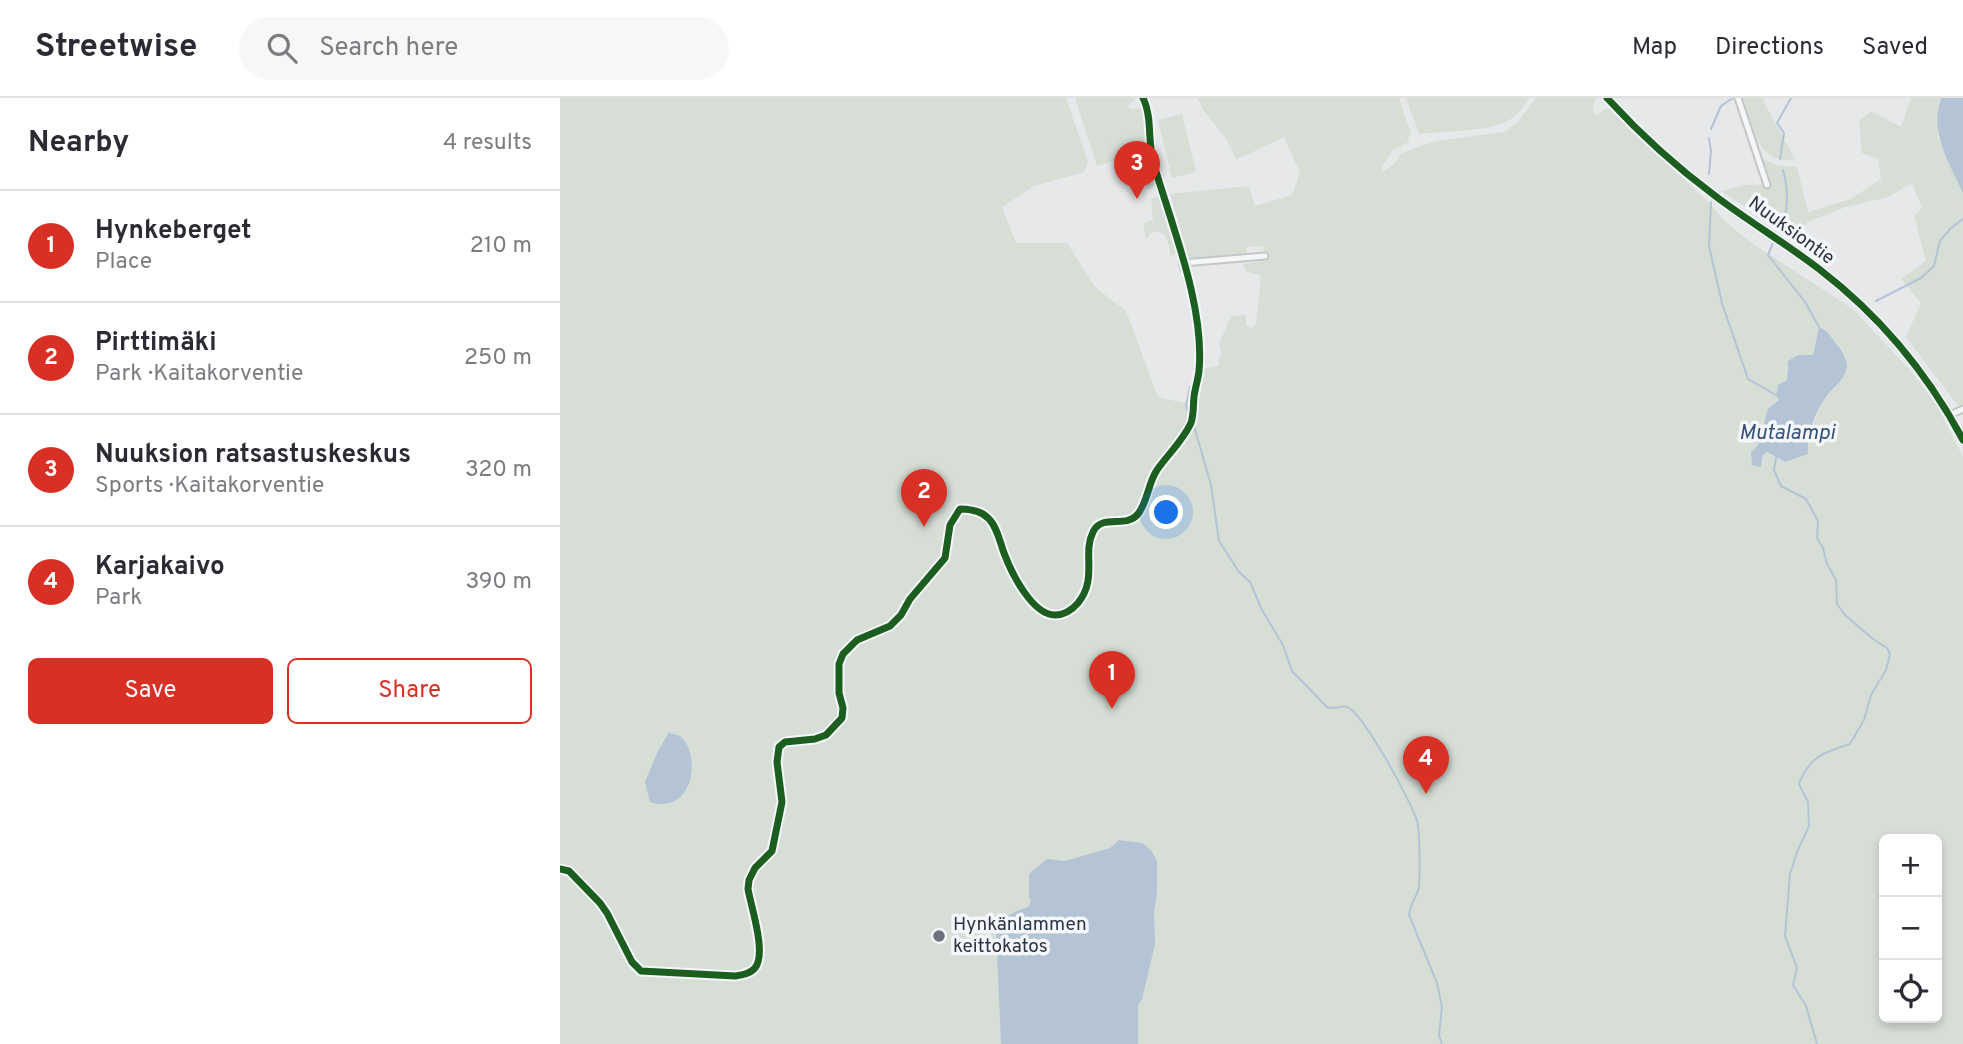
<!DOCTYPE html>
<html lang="en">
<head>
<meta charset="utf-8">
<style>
  body { margin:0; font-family:Overpass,sans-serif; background:#f7f7f7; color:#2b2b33 }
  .controls { position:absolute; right:21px; bottom:21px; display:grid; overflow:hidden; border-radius:10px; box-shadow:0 4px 10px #0003 }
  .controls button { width:63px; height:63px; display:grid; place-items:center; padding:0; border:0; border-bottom:2px solid #e1e1e2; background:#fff; color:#2b2b33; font:35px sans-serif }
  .you { position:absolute; left:607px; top:415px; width:24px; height:24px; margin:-18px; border:5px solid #fff; border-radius:50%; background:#1a73e8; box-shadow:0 0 0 10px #1a73e833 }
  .badge { display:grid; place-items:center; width:46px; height:46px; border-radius:50%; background:#d93025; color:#fff; font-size:23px; font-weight:700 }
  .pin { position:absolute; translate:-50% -58px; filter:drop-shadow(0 2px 4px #0008) }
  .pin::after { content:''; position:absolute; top:37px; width:24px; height:21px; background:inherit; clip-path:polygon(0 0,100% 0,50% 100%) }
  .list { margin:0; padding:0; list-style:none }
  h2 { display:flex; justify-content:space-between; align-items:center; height:91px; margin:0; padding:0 28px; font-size:30px }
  h2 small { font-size:23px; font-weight:400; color:#7c7c81 }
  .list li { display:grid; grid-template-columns:46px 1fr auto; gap:21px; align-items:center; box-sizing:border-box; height:112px; padding:0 28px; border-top:2px solid #e1e1e2 }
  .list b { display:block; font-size:26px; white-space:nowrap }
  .list p { margin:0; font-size:23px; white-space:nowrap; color:#7c7c81 }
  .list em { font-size:23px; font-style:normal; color:#7c7c81 }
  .actions { display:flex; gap:14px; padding:21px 28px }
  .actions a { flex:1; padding:16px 0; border:2px solid #d93025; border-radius:10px; text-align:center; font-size:24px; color:#d93025 }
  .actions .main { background:#d93025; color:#fff }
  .icon { flex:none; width:38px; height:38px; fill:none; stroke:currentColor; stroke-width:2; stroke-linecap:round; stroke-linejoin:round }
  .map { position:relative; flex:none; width:1403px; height:946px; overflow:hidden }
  header { display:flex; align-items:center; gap:42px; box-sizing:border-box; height:98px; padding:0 35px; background:#fff; border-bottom:2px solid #e1e1e2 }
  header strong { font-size:33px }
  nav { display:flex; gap:38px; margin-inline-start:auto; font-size:24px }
  .search { width:490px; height:63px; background:#f7f7f7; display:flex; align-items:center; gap:18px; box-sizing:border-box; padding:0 24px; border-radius:38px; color:#7c7c81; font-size:26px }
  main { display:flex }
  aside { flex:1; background:#fff }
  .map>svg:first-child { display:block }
</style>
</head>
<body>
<header>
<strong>Streetwise</strong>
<div class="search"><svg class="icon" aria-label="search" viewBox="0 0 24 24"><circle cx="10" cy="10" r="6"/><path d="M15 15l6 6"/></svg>Search here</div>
<nav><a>Map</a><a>Directions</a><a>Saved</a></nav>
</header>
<main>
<aside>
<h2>Nearby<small>4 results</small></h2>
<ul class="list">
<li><span class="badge">1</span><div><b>Hynkeberget</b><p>Place</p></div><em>210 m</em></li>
<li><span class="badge">2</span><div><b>Pirttimäki</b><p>Park · Kaitakorventie</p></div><em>250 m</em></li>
<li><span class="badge">3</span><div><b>Nuuksion ratsastuskeskus</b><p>Sports · Kaitakorventie</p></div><em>320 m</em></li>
<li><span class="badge">4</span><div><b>Karjakaivo</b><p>Park</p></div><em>390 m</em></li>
</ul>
<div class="actions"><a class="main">Save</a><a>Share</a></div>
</aside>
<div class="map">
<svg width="1403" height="946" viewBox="0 0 1403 946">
  <rect width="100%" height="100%" fill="#e6e8ea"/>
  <g fill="#d6ded6" fill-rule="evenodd">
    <path d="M0,0h506l22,64 -4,10 -50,14 -32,21 14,36h51l28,44 31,24 32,86 35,8 3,-1 -1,-5 7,-30 17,-3 -1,-7 4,-6 -3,-9 12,-28 15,-1v10l6,3 4,-4 5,-48 -15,-5 -3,-7 23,-3 -3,-15 -16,1 -1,7 -57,6 -19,-66 79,-8 6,20 37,-11 8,-22 -16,-36 -48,23 -9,-20 -25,-32 -4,-10h201l12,36 -3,4 1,4 -16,8 -12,18 3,4 11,-9 6,-9 14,-6 21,-7 68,-9 14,-10 18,-24h60l-3,9 1,6 3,3 7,-7h5l98,92 17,19 26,22 103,67 56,60 29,38 25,50v587h-1403zM1259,229l5,1c7,10 23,23 23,37 1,14 -16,25 -23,36 -12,18 -13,39 -24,56l-19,3 -14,-8 -4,2v10l-12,-12 7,-7 6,-17 15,-28 -1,-15 9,-5 -1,-13 18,-12h9zM1324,741h53v179h-53z"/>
    <path d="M515,0h62l-9,7 2,4 10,-1 4,4 2,30 9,41 -3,5 -4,1 -8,-37 -43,14z"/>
    <path d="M846,0h123c-5,7 -11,17 -18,21 -21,13 -67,12 -92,15z"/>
    <path d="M1183,0h23l-3,3 32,58c-37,9 -43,-35 -52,-61z"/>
    <path d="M1351,0h30l-3,9v32l25,54v211l-4,3 -53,-70 15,-34 -20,-24 25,-18 -12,-45 8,-8 -10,-25 -24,14 -42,10 -38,15 -16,15 -71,-46 24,-6 24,-1 -8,-26 18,8 18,1 11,45 43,-13 30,-20 -3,-20 -16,-6 -3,-32 12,-10 30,16z"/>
    <path d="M622,16l14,58 -24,6 -14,-58z"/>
    <path d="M599,98c8,9 17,44 17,57l-5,4c-3,-11 -1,-28 -19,-25l-6,8 -3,-17 10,-3 -2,-21z"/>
  </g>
  <g fill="#b4c4d5">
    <path d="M1381,0h22v95c-14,-31 -34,-60 -22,-95z"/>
    <path d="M1259,229c7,2 11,8 16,15 5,6 12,15 12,24 0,12 -14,22 -21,31 -11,16 -20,38 -18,57l-23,8 -18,-10 -4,3 -2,12 -9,-2 -1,-13 7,-7 10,-36 11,-9 -3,-5 2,-10 9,-5 1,-19 10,-6h15z"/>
    <path d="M109,634c1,1 11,4 11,4 22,18 14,80 -30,66l-5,-20 13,-31z"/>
    <path d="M559,742l23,3 9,7 6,11v32l-3,19 1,32 -13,55 -4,7v38h-137l-5,-114c7,-13 18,-19 32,-23l3,-6 -2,-4v-23l18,-15 18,2 45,-13z"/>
  </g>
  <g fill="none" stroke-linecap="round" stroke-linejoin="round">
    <g stroke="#b4c4d5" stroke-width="2">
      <path d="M1151,31l10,-23 12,-8"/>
      <path d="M1220,61l4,-26 -7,-10 14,-25"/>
      <path d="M1149,76l2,-23 -2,-13"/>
      <path d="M1151,104l-2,44 13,57 26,76 28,16"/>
      <path d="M1221,133c7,-20 8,-41 2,-61"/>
      <path d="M1213,145l-5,12 37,47 14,25"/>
      <path d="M619,166l2,7"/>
      <path d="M1316,203l45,-23 13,-12 6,-25 11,-13 12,-9"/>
      <path d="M630,289l-4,18 4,13"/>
      <path d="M634,328l17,59 8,56 20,31 11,10 12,28 21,35 9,26 35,36c9,3 14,-2 20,0 15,4 65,96 70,114 3,11 3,53 2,64 0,10 -9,17 -10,30l28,68 5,24 -3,28 3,9"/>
      <path d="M1216,360l-2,12 7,16 25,13 12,22 -1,17 6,10 4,16 9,16 1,24 8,11 28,24 14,9 3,6 -4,16 -15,25 -7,25 -14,24c-26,8 -41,13 -51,40l9,18 1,24 -12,26 -7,22 -5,62 12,32 -4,17 13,21 11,38"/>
    </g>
    <g stroke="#c4c6c8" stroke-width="9">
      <g id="street">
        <path d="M1178,0l29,87"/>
        <path d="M623,165l82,-7"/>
        <path d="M1390,317l13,-6"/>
        <path d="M0,771l9,2 31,32 7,10 25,49 9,9 94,5c7,-1 15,-2 20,-8 12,-15 -4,-61 -7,-79l1,-9 6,-12 17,-17 10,-49 -5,-40 2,-15 6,-5 30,-3 11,-4 16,-17 1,-10 -4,-15v-29l4,-10 14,-14 33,-14 11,-11 9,-16 35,-41 5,-33 10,-16c10,0 22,2 29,10 8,8 11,23 15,34 7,19 28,62 51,62 10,0 17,-5 23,-12 20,-25 4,-49 15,-71 9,-19 33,-3 45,-18 10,-13 10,-31 19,-44 11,-16 25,-28 34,-47 3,-9 2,-17 3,-26 1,-9 4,-17 5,-26 6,-64 -27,-145 -45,-206 -7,-21 -1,-47 -11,-67"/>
      </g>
    </g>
    <g stroke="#c4c6c8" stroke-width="11">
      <path id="secondary" d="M1047,0c32,35 68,68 107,97 34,26 71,48 105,74 60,46 109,105 144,171"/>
    </g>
    <use href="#street" stroke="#f5f6f7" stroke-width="5"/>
    <use href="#secondary" stroke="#f8f8f8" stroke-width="8"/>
    <g stroke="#f4f6f9" stroke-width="11">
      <g id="cycleway">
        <path d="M1047,0c32,35 68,68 107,97 34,26 71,48 105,74 60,46 109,105 144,171"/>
        <path d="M0,771l9,2 31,32 7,10 25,49 9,9 94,5c7,-1 15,-2 20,-8 12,-15 -4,-61 -7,-79l1,-9 6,-12 17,-17 10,-49 -5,-40 2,-15 6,-5 30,-3 11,-4 16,-17 1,-10 -4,-15v-29l4,-10 14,-14 33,-14 11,-11 9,-16 35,-41 5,-33 10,-16c10,0 22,2 29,10 8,8 11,23 15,34 7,19 28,62 51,62 10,0 17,-5 23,-12 20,-25 4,-49 15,-71 9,-19 33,-3 45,-18 10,-13 10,-31 19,-44 11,-16 25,-28 34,-47 3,-9 2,-17 3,-26 1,-9 4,-17 5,-26 6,-64 -27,-145 -45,-206 -7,-21 -1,-47 -11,-67"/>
      </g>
    </g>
    <use href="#cycleway" stroke="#1b5e20" stroke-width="7"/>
  </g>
  <circle fill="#6c737f" stroke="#f4f6f9" stroke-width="2.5" cx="379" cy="838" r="7"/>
  <g text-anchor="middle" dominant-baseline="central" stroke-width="7" stroke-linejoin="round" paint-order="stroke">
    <g font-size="19" fill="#2b3445" stroke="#f4f6f9">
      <text transform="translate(1231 133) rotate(36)">Nuuksiontie</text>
    </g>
    <g font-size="19" fill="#2b3445" stroke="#f4f6f9" text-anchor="start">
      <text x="393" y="827">Hynkänlammen<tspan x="393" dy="22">keittokatos</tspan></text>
    </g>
    <g font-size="21" font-style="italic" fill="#34527a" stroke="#f4f6f9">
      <text x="1227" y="335">Mutalampi</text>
    </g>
  </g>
</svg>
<div class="controls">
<button>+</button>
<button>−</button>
<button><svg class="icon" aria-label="locate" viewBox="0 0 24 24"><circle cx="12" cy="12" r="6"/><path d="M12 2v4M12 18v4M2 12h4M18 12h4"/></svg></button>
</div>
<div class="you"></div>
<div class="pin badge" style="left:552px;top:611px">1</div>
<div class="pin badge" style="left:364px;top:429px">2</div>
<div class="pin badge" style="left:577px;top:101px">3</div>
<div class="pin badge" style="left:866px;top:696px">4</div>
</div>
</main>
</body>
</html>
